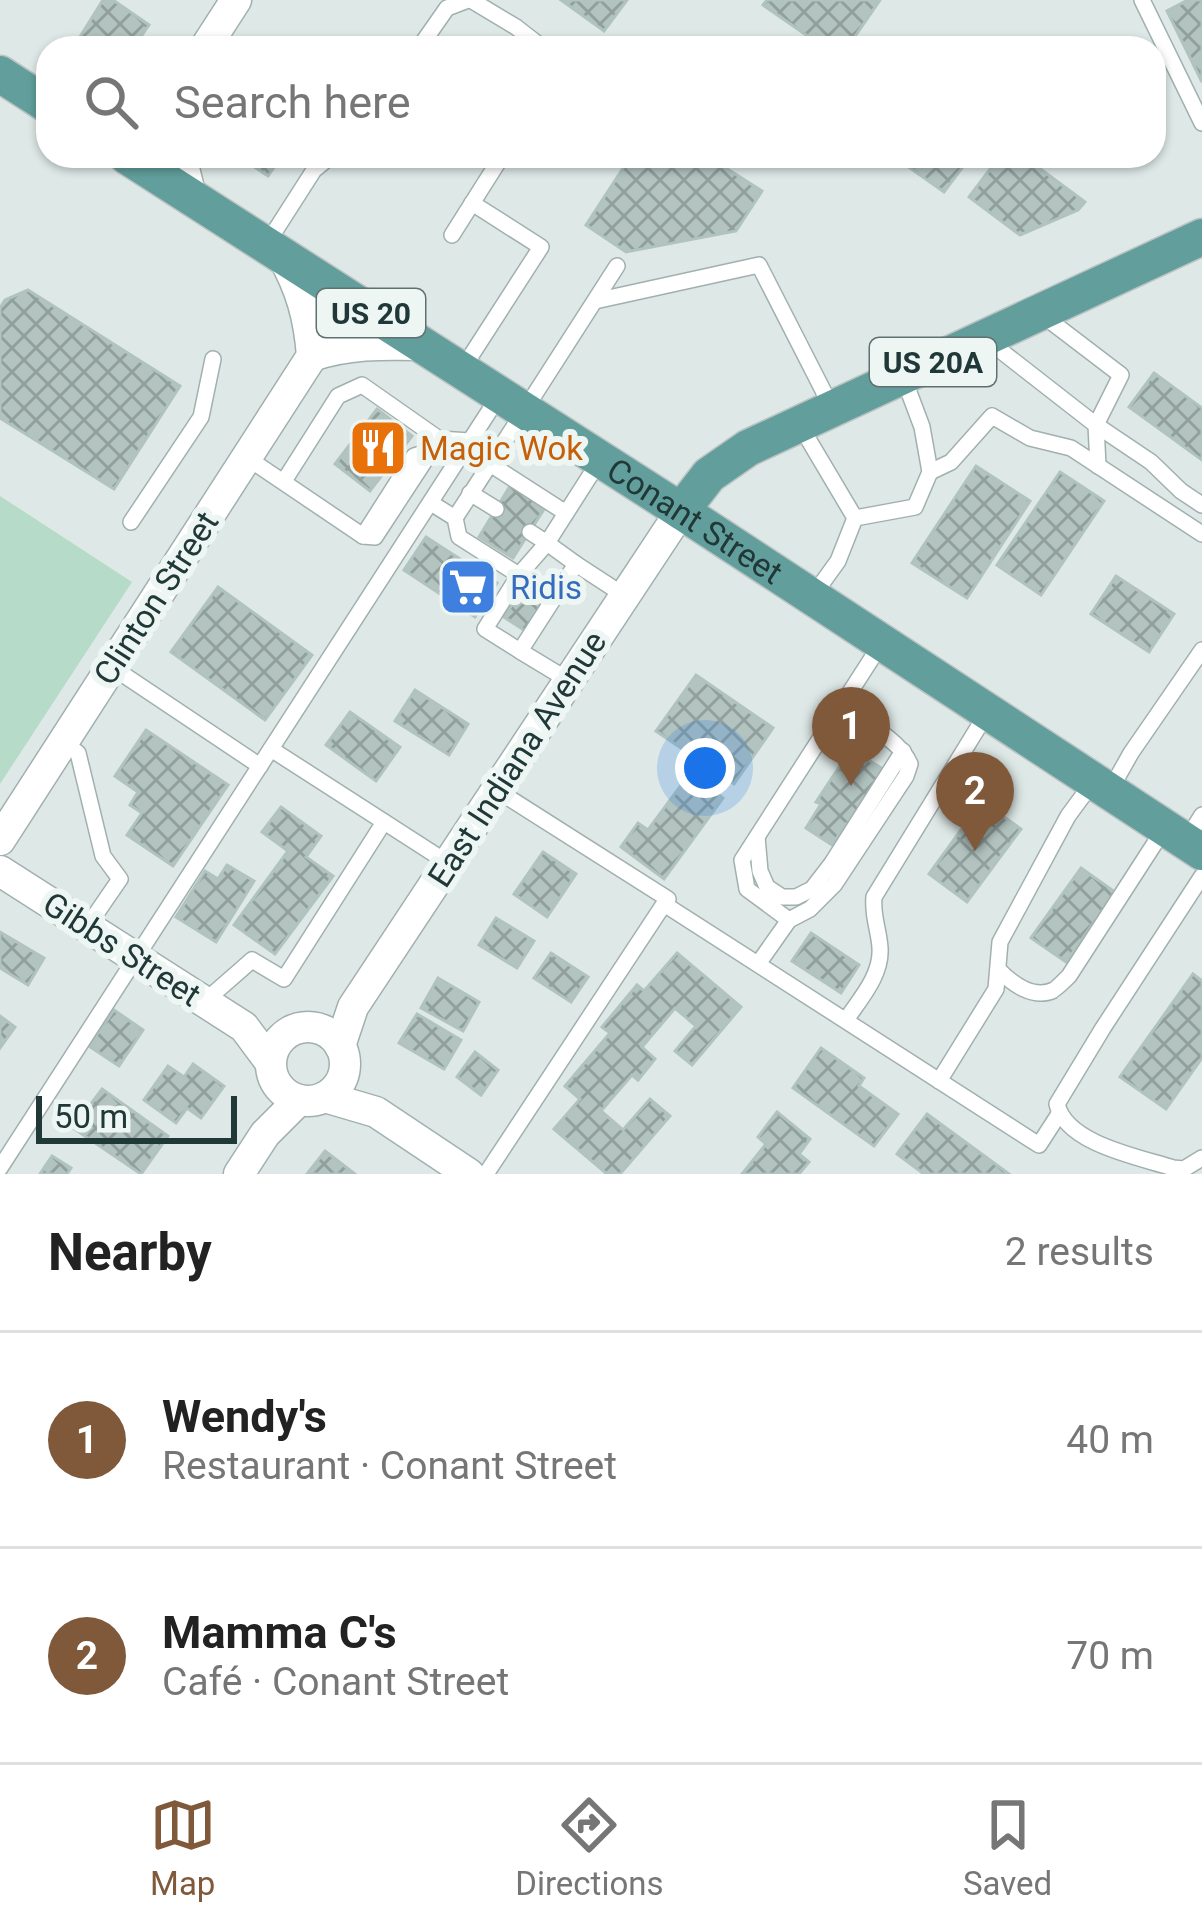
<!DOCTYPE html>
<html lang="en">
<head>
<meta charset="utf-8">
<style>
  body { margin:0; font-family:Roboto,sans-serif; background:#f2f2f2; color:#222 }
  .scale { position:absolute; left:36px; bottom:30px; width:201px; box-sizing:border-box; padding-left:12px; border:6px solid #203837; border-top:0; font-size:33px; line-height:42px; white-space:nowrap; color:#203837; -webkit-text-stroke:9px #eef6f4; paint-order:stroke }
  .you { position:absolute; left:705px; top:768px; width:42px; height:42px; margin:-30px; border:9px solid #fff; border-radius:50%; background:#1a73e8; box-shadow:0 0 0 18px #1a73e833 }
  .badge { display:grid; place-items:center; width:78px; height:78px; border-radius:50%; background:#7f5939; color:#fff; font-size:39px; font-weight:700 }
  .pin { position:absolute; translate:-50% -99px; filter:drop-shadow(0 3px 6px #0008) }
  .pin::after { content:''; position:absolute; top:63px; width:42px; height:36px; background:inherit; clip-path:polygon(0 0,100% 0,50% 100%) }
  .list { margin:0; padding:0; list-style:none }
  h2 { display:flex; justify-content:space-between; align-items:center; height:156px; margin:0; padding:0 48px; font-size:51px }
  h2 small { font-size:39px; font-weight:400; color:#767676 }
  .list li { display:grid; grid-template-columns:78px 1fr auto; gap:36px; align-items:center; box-sizing:border-box; height:216px; padding:0 48px; border-top:3px solid #e0e0e0 }
  .list b { display:block; font-size:45px; white-space:nowrap }
  .list p { margin:0; font-size:39px; white-space:nowrap; color:#767676 }
  .list em { font-size:39px; font-style:normal; color:#767676 }
  .icon { flex:none; width:66px; height:66px; fill:none; stroke:currentColor; stroke-width:2; stroke-linecap:round; stroke-linejoin:round }
  .map { position:relative; flex:none; width:1202px; height:1174px; overflow:hidden }
  .search { position:absolute; background:#fff; box-shadow:0 3px 9px #0004; left:36px; right:36px; top:36px; height:132px; display:flex; align-items:center; gap:30px; box-sizing:border-box; padding:0 42px; border-radius:36px; color:#767676; font-size:45px }
  .sheet { height:588px; background:#fff }
  nav { display:flex; justify-content:space-around; align-items:center; box-sizing:border-box; height:168px; border-top:3px solid #e0e0e0; background:#fff; font-size:33px; color:#767676 }
  nav a { display:grid; justify-items:center; gap:6px }
  nav .on { color:#7f5939 }
  .map>svg:first-child { display:block }
</style>
</head>
<body>
<div class="map">
<svg width="1202" height="1174" viewBox="0 0 1202 1174">
  <defs>
    <pattern id="building-cross-hatch" width="8" height="8" patternUnits="userSpaceOnUse" patternTransform="scale(3)"><rect width="8" height="8" fill="#b3c4c0"/><path d="M0 0l8 8M0 8l8-8" fill="none" stroke="#91a09d"/></pattern>
  </defs>
  <rect width="100%" height="100%" fill="#dee9e7"/>
  <path fill="#b6dbc8" d="M0,496l132,86 -132,202z"/>
  <g fill="url(#building-cross-hatch)" stroke="#b0c3bf" stroke-width="3">
    <path d="M103,0h10l36,25 -16,23h-60z"/>
    <path d="M561,0h66l-23,31z"/>
    <path d="M767,0h113l-33,48h-22l-62,-43z"/>
    <path d="M1188,0h14v82l-35,-71z"/>
    <path d="M238,156h44l-14,20z"/>
    <path d="M631,156h76l55,35 -26,40 -110,21 -40,-27z"/>
    <path d="M893,156h78l-27,36z"/>
    <path d="M1000,156h23l62,46 -7,8 -58,25 -51,-38z"/>
    <path d="M28,290l152,96 -66,103 -114,-71v-110l5,-8z"/>
    <path d="M1154,373l48,35v52l-73,-53z"/>
    <path d="M377,409l35,27 -42,55 -35,-27z"/>
    <path d="M976,466l54,35 -63,97 -55,-35z"/>
    <path d="M1060,472l44,29 -63,94 -44,-30z"/>
    <path d="M510,486l36,20 -33,52 -34,-21z"/>
    <path d="M426,537l71,46 -22,34 -71,-47z"/>
    <path d="M1116,576l58,38 -25,38 -58,-38z"/>
    <path d="M528,580l23,16 -24,36 -23,-15z"/>
    <path d="M218,587l94,68 -47,65 -94,-68z"/>
    <path d="M696,675l77,53 -39,56 -78,-53z"/>
    <path d="M415,690l53,34 -19,31 -54,-34z"/>
    <path d="M350,712l50,35 -24,34 -50,-36z"/>
    <path d="M146,730l82,55 -55,81 -46,-31 15,-22 -12,-8 8,-13 -23,-16z"/>
    <path d="M851,749l35,22 -36,55 -4,-2 -14,21 -26,-17 15,-24 -5,-2z"/>
    <path d="M690,773l33,25 -59,81 -43,-32 17,-24 10,7z"/>
    <path d="M982,801l39,28 -54,73 -38,-28z"/>
    <path d="M281,807l40,29 -15,21 27,19 -58,78 -41,-29 54,-74 -26,-19z"/>
    <path d="M543,852l33,22 -29,43 -33,-23z"/>
    <path d="M227,865l27,16 -38,61 -40,-25 29,-46 13,8z"/>
    <path d="M1081,868l34,24 -49,70 -35,-24z"/>
    <path d="M496,918l38,23 -17,27 -38,-23z"/>
    <path d="M0,932l44,26 -16,27 -28,-17z"/>
    <path d="M811,933l48,32 -18,28 -49,-32z"/>
    <path d="M551,953l37,24 -17,25 -37,-24z"/>
    <path d="M677,953l64,54 -49,58 -17,-14 21,-25 -21,-18 -33,39 13,12 -17,21 -6,-5 -31,36 22,19 27,-31 20,17 -50,58h-13l-53,-45 26,-30 -15,-13 45,-53 -8,-6 35,-42 7,6z"/>
    <path d="M1193,974l9,7v77l-36,51 -46,-32z"/>
    <path d="M438,978l41,24 -16,29 -42,-23z"/>
    <path d="M114,1010l29,20 -24,36 -30,-20z"/>
    <path d="M417,1014l44,26 -17,29 -45,-26z"/>
    <path d="M0,1016l15,11 -15,21z"/>
    <path d="M821,1048l43,30 -5,8 39,28 -24,32 -81,-58z"/>
    <path d="M475,1052l23,18 -17,25 -24,-18z"/>
    <path d="M193,1064l31,22 -23,32 -14,-10 -11,15 -32,-23 24,-34 16,11z"/>
    <path d="M102,1089l66,47 -27,38 -68,-46z"/>
    <path d="M777,1112l33,27 -11,15 10,8 -10,12h-57l24,-30 -8,-7z"/>
    <path d="M927,1114l82,60h-85l-27,-20z"/>
    <path d="M325,1151l30,23h-48z"/>
    <path d="M52,1156l19,12 -4,6h-27z"/>
  </g>
  <g fill="none" stroke-linecap="round" stroke-linejoin="round">
    <g stroke="#a1b0af" stroke-width="18">
      <g id="lane">
        <path d="M471,0l45,27 27,21"/>
        <path d="M1142,0l60,123"/>
        <path d="M419,48l28,-40 21,-8"/>
        <path d="M452,235l50,-79"/>
        <path d="M266,245l48,-75 17,-14"/>
        <path d="M595,301l164,-36 73,143"/>
        <path d="M1041,314l80,61 -25,50 55,37 30,29 21,14"/>
        <path d="M987,340l109,85 2,41"/>
        <path d="M463,368l78,-121 -69,-44"/>
        <path d="M801,427l54,91 -17,43 -26,36"/>
        <path d="M246,457l117,79 12,1 64,-98"/>
        <path d="M930,472l21,-10 41,-46 38,22 41,10 131,86"/>
        <path d="M284,481l54,-85 24,-11 77,54 31,2"/>
        <path d="M470,493l26,16"/>
        <path d="M431,503l24,15 4,19 60,38"/>
        <path d="M566,513l-76,-49 127,-198"/>
        <path d="M455,518l35,-54"/>
        <path d="M855,518l60,-11 15,-35 -8,-45 -18,-48"/>
        <path d="M131,522l70,-105 12,-58"/>
        <path d="M363,536l51,-80 18,-6"/>
        <path d="M576,564l-29,-21 53,-83"/>
        <path d="M520,651l-35,-22 34,-54 28,-32 -17,-11"/>
        <path d="M112,667l148,99"/>
        <path d="M568,680l-48,-29 56,-87 49,32"/>
        <path d="M63,742l15,11 25,103 17,23 -33,48"/>
        <path d="M271,749l177,114"/>
        <path d="M495,789l173,110 -4,5 375,241 20,-31"/>
        <path d="M1109,792l22,-39 71,-103"/>
        <path d="M757,837l3,34 7,16 15,10h14l16,-8 20,-26 71,-112"/>
        <path d="M1187,839l15,-24"/>
        <path d="M1202,876l-99,152 -46,76c9,40 82,53 116,64l11,1 18,-11"/>
        <path d="M789,920l-42,-31 -5,-29 139,-216"/>
        <path d="M758,964l31,-44 21,-11 24,-24 72,-109 4,-12c-11,-26 -48,-42 -71,-58"/>
        <path d="M998,969c13,14 35,31 56,21 1,0 14,-13 15,-14l95,-147"/>
        <path d="M204,1002l48,-42 32,19 100,-157"/>
        <path d="M846,1020c14,-21 36,-45 34,-72 -1,-18 -8,-32 -6,-51l113,-184"/>
        <path d="M939,1081l57,-92 4,-47 68,-126 25,-34"/>
        <path d="M0,1168l499,-772"/>
        <path d="M486,1174l178,-270"/>
      </g>
    </g>
    <g stroke="#a1b0af" stroke-width="33">
      <g id="street">
        <path d="M205,48l31,-48"/>
        <path d="M181,156l10,41"/>
        <path d="M312,356c34,-12 71,-12 107,-11"/>
        <path d="M0,840l312,-484c-3,-39 -11,-67 -30,-101"/>
        <path d="M0,871l244,156 26,35"/>
        <circle cx="308" cy="1064" r="37"/>
        <path d="M340,1046l13,-39 328,-496"/>
        <path d="M325,1097l51,15 93,62"/>
        <path d="M239,1174l26,-40 34,-34"/>
      </g>
    </g>
    <g stroke="#bcc3c3" stroke-width="39">
      <g id="primary">
        <path d="M0,74l48,31"/>
        <path id="s1" d="M127,156l554,355 521,341"/>
        <path d="M681,511l28,-36 39,-27 454,-211"/>
      </g>
    </g>
    <use href="#lane" stroke="#fff" stroke-width="15"/>
    <use href="#street" stroke="#fff" stroke-width="30"/>
    <use href="#primary" stroke="#629f9c" stroke-width="36"/>
  </g>
  <defs>
    <g id="restaurant-square" transform="scale(3)"><rect x="-9" y="-9" width="18" height="18" rx="4" fill="#e8710a" stroke="#eef6f4"/><path d="M-5-6h1v4h1v-4h1v4h1v-4h1v5L-1.5 .5V6h-2V.5L-5-1ZM5-6V6H3V1.5H1.5Q1.5-4 5-6Z" fill="#fff"/></g>
    <g id="supermarket-square" transform="scale(3)"><rect x="-9" y="-9" width="18" height="18" rx="4" fill="#3f7fe0" stroke="#eef6f4"/><path d="M-6-5.5h2.5l.6 2H6L4.5 2H-2.5L-4.4-4H-6ZM-1.5 3.2a1.3 1.3 0 1 0 .1 0ZM3 3.2a1.3 1.3 0 1 0 .1 0Z" fill="#fff"/></g>
  </defs>
  <g fill-rule="evenodd">
    <use href="#restaurant-square" x="378" y="448"/>
    <use href="#supermarket-square" x="468" y="587"/>
  </g>
  <g text-anchor="middle" dominant-baseline="central" stroke-width="12" stroke-linejoin="round" paint-order="stroke">
    <g fill="#eef6f4" stroke="#5e7170" stroke-width="3">
      <rect x="317" y="289" width="108" height="48" rx="9"/>
      <rect x="870" y="338" width="126" height="48" rx="9"/>
    </g>
    <g font-size="30" font-weight="bold" fill="#203837">
      <text x="371" y="313">US 20</text>
      <text x="933" y="362">US 20A</text>
    </g>
    <g font-size="33" fill="#c56008" stroke="#eef6f4" text-anchor="start">
      <text x="420" y="448">Magic Wok</text>
    </g>
    <g font-size="33" fill="#203837" stroke="#eef6f4">
      <text stroke="none"><textPath href="#s1" startOffset="675">Conant Street</textPath></text>
      <text transform="translate(156 598) rotate(-57)">Clinton Street</text>
      <text transform="translate(517 759) rotate(-57)">East Indiana Avenue</text>
      <text transform="translate(122 949) rotate(33)">Gibbs Street</text>
    </g>
    <g font-size="33" fill="#366cbe" stroke="#eef6f4" text-anchor="start">
      <text x="510" y="587">Ridis</text>
    </g>
  </g>
</svg>
<div class="scale">50 m</div>
<div class="you"></div>
<div class="pin badge" style="left:851px;top:786px">1</div>
<div class="pin badge" style="left:975px;top:851px">2</div>
<div class="search"><svg class="icon" aria-label="search" viewBox="0 0 24 24"><circle cx="10" cy="10" r="6"/><path d="M15 15l6 6"/></svg>Search here</div>
</div>
<section class="sheet">
<h2>Nearby<small>2 results</small></h2>
<ul class="list">
<li><span class="badge">1</span><div><b>Wendy's</b><p>Restaurant · Conant Street</p></div><em>40 m</em></li>
<li><span class="badge">2</span><div><b>Mamma C's</b><p>Café · Conant Street</p></div><em>70 m</em></li>
</ul>
</section>
<nav>
<a class="on"><svg class="icon" aria-label="map" viewBox="0 0 24 24"><path d="M3 6l6-2 6 2 6-2v14l-6 2-6-2-6 2zM9 4v14M15 6v14"/></svg>Map</a>
<a><svg class="icon" aria-label="directions" viewBox="0 0 24 24"><path d="M12 3l9 9-9 9-9-9zM9 14v-3h6M13 9l2 2-2 2"/></svg>Directions</a>
<a><svg class="icon" aria-label="saved" viewBox="0 0 24 24"><path d="M7 4h10v16l-5-4-5 4z"/></svg>Saved</a>
</nav>
</body>
</html>
